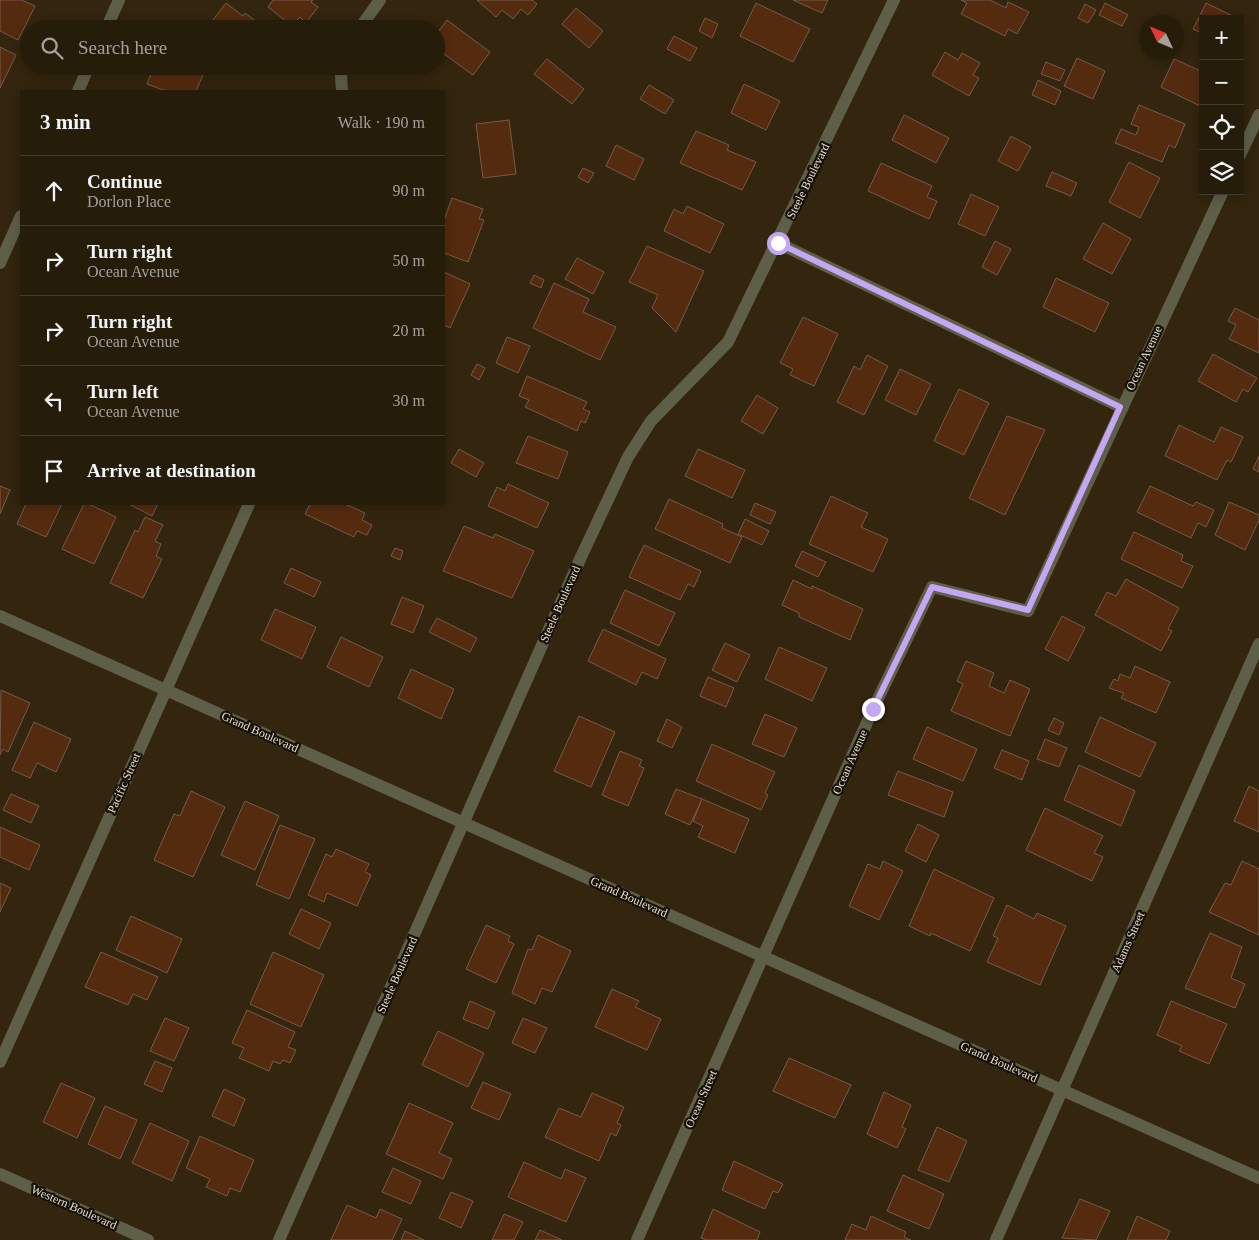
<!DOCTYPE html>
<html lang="en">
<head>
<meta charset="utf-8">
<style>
  body { margin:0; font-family:Georgia,serif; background:#322918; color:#f1f3f6 }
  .controls { position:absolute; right:15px; top:15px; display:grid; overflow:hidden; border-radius:0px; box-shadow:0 2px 12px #0003 }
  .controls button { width:45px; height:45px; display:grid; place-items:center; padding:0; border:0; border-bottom:1px solid #423a2b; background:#261c0a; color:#f1f3f6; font:25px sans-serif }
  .compass { position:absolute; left:1139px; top:15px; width:45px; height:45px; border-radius:50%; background:#261c0a; box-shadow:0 2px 12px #0003; rotate:314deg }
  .stop { position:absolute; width:15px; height:15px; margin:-11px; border:4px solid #c3a7f2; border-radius:50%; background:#fff }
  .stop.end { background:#c3a7f2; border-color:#fff; box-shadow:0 1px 5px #0008 }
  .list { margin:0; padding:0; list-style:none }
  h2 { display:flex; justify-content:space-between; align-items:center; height:65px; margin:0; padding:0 20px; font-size:21px }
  h2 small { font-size:16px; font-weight:400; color:#a4a19c }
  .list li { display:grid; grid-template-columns:32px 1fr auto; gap:15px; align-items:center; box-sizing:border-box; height:70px; padding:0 20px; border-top:1px solid #423a2b }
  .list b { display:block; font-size:19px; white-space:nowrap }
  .list p { margin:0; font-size:16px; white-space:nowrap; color:#a4a19c }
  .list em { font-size:16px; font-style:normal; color:#a4a19c }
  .icon { flex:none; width:28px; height:28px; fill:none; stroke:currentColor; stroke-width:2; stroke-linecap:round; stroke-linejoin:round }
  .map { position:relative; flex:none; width:1259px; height:1240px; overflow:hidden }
  .search { position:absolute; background:#261c0a; box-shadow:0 2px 12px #0003; left:20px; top:20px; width:425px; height:55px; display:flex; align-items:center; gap:12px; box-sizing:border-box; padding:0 18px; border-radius:28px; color:#a4a19c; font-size:19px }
  .panel { position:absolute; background:#261c0a; box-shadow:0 2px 12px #0003; left:20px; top:90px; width:425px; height:415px; border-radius:0px }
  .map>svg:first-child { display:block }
</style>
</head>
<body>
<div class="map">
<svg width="1259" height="1240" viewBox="0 0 1259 1240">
  <rect width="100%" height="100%" fill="#33250e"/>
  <g fill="#542b0f" stroke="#755b4b">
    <path d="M0,0h22l13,6 -17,34 -18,-9z"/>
    <path d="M273,0h40l-2,2 7,5 -12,16 -6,-6 -8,9 -24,-19z"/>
    <path d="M477,0h55l5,4 -9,11 -7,-6 -8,10 -11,-9 -6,7z"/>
    <path d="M793,0h35l-6,13z"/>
    <path d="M961,0h29l16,8 2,-6 21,10 -12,22 -9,-5 -3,7 -44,-22 6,-11z"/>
    <path d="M226,3l17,13 2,-3 21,16h-43l-11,-8z"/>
    <path d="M756,3l54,26 -17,33 -53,-26z"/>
    <path d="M1105,3l23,12 -6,11 -23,-11z"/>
    <path d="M1206,3l33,16h-36v15l-10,-5z"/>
    <path d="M1085,4l11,6 -8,13 -10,-5z"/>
    <path d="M576,8l27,23 -14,17 -27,-24z"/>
    <path d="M705,18l13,6 -6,14 -13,-7z"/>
    <path d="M447,20l43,32 -17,23 -37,-27v-13z"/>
    <path d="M674,36l23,12 -7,13 -23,-12z"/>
    <path d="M0,47l16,8 -16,33z"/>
    <path d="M945,52l13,8 4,-7 18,10 -7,12 6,3 -10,18 -37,-21z"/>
    <path d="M1077,58l28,13 -12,28 -29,-13z"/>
    <path d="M547,59l37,30 -12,15 -38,-30z"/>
    <path d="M1174,59l29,13 -1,35 -41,-20z"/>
    <path d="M1046,62l19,8 -5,11 -19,-7z"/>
    <path d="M154,66h27l22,9 -7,16h-30l-19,-7z"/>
    <path d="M1038,80l23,11 -6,14 -23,-10z"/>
    <path d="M744,84l36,17 -14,29 -35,-17z"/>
    <path d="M649,85l25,15 -9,14 -25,-15z"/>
    <path d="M1139,105l46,19 -10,24 -6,-3 -7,17 -47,-19 6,-14 15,6 3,-8 -8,-3z"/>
    <path d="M904,115l45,23 -13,25 -44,-23z"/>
    <path d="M509,120l7,54 -33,4 -7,-54z"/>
    <path d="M696,131l33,14 -2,5 29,12 -14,28 -62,-27z"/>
    <path d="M1011,136l20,11 -13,24 -20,-10z"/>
    <path d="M616,145l28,14 -10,21 -28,-14z"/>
    <path d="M1129,162l31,16 -20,40 -31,-16z"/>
    <path d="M881,163l51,23 -5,11 10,4 -8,18 -61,-28z"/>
    <path d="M583,168l11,5 -6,10 -10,-6z"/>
    <path d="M1052,172l25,11 -6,13 -25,-10z"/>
    <path d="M971,194l28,13 -14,29 -27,-12z"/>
    <path d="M452,198l31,11 -4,10 5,1 -16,42 -24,-9v-33z"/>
    <path d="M687,206l37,18 -14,29 -46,-22 10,-22 9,5z"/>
    <path d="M1103,223l28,16 -19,35 -29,-15z"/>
    <path d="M995,241l16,8 -14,26 -15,-8z"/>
    <path d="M647,246l57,25 -28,61 -24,-24 6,-13 -29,-13z"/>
    <path d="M577,258l27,14 -11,22 -28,-15z"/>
    <path d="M444,272l26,12 -20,44 -6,-3z"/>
    <path d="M534,275l10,5 -3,8 -11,-5z"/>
    <path d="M1056,278l53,25 -14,29 -52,-25z"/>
    <path d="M554,283l35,16 -6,13 33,15 -16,33 -67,-32z"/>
    <path d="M1235,308l24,12v33l-30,-14 7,-14 -8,-4z"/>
    <path d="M803,317l35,17 -24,52 -24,-11 3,-6 -13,-6z"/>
    <path d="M507,337l23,9 -12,27 -22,-10z"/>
    <path d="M1213,354l44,24 -9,14 -5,-3 -7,13 -38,-21z"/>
    <path d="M867,355l21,11 -24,49 -27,-13 17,-36 6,4z"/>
    <path d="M477,364l8,4 -6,12 -8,-5z"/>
    <path d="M900,369l31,15 -15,31 -31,-15z"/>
    <path d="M527,376l60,26 -4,7 7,3 -5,11 -4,-2 -4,10 -52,-24 4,-7 -10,-4z"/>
    <path d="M959,389l30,14 -25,52 -30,-14z"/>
    <path d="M757,395l21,13 -15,26 -22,-13z"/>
    <path d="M1007,416l38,14 -40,85 -36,-17z"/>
    <path d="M1179,425l35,17 7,-15 22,10 -12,25 -4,-2 -10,20 -52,-24z"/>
    <path d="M528,436l40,16 -10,27 -42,-16z"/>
    <path d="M459,449l25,14 -8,14 -25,-14z"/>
    <path d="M698,449l47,21 -13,28 -47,-22z"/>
    <path d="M1259,456v16l-6,-3z"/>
    <path d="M508,484l41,19 -12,25 -49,-22 9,-19 8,4z"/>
    <path d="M0,486l10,4 -10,24z"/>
    <path d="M1150,486l43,20 3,-4 18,8 -8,17 -8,-4 -7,15 -54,-26z"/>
    <path d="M831,496l37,17 -7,14 27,12 -15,33 -64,-28z"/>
    <path d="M669,499l54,25 -1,4 20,9 -12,26 -75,-34z"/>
    <path d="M1229,502l30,13v5l-14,30 -30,-15z"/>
    <path d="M755,503l21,9 -6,12 -20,-9z"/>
    <path d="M26,504h36l-16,33 -29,-13z"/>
    <path d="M84,504h5l27,13 -22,47 -32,-15z"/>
    <path d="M129,504h29l-6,12z"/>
    <path d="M310,504h35l20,9 -3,7 10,5 -5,10 -10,-4 -3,6 -49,-23z"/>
    <path d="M145,517l18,8 -8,16 6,3 -5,12 6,3 -19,39 -33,-15 25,-53 3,2z"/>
    <path d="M745,519l24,12 -7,14 -24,-11z"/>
    <path d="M464,526l29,12 2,-4 39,17 -22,47 -69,-27z"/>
    <path d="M1134,532l49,23 -2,6 12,5 -11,22 -61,-29z"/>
    <path d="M644,545l57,26 -7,16 -6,-3 -8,16 -51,-23z"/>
    <path d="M395,548l8,3 -3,9 -9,-4z"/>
    <path d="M802,551l24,11 -8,15 -23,-11z"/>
    <path d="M291,568l30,14 -7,15 -30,-14z"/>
    <path d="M1126,579l53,29 -11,21 4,2 -11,20 -66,-36 12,-23 9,4z"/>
    <path d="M793,580l19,9v-3l51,23 -13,31 -51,-23v-4l-17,-8z"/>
    <path d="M625,590l50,23 -16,33 -49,-23z"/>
    <path d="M402,597l22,9 -11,27 -22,-9z"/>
    <path d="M275,609l41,18 -14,32 -41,-19z"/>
    <path d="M1062,616l23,12 -17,33 -23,-12z"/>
    <path d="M437,618l40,20 -7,14 -41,-20z"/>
    <path d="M603,629l63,30 -9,20 -15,-7 -6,13 -48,-24z"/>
    <path d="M341,637l42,20 -14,30 -42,-20z"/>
    <path d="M725,643l25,12 -13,27 -25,-12z"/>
    <path d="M779,647l48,21 -15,33 -47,-22z"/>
    <path d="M966,661l28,12 -5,13 15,7 6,-13 20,9 -20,47 -59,-25 12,-27 -6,-3z"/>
    <path d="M1135,666l35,16 -14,31 -35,-15 3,-5 -15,-5 5,-9 4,2 2,-7 10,4z"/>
    <path d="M411,669l43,20 -13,30 -43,-21z"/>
    <path d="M708,677l26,11 -8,19 -26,-11z"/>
    <path d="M1,690l29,13 -22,49 -5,-3 -3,6z"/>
    <path d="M765,714l32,14 -13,29 -32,-13z"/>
    <path d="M579,716l36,16 -24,55 -37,-16z"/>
    <path d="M1100,717l56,26 -16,34 -55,-25z"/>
    <path d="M1054,718l10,5 -5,12 -11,-5z"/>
    <path d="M667,719l15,8 -10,21 -15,-7z"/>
    <path d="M34,722l37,17 -15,33 -19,-9 -7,15 -18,-8z"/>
    <path d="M927,727l50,22 -14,32 -50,-22z"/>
    <path d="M1045,739l22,9 -8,19 -22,-8z"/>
    <path d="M712,744l63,28 -10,21 3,2 -7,15 -65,-29z"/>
    <path d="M1002,750l27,11 -7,19 -28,-12z"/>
    <path d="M620,751l22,9 -3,6 5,2 -16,38 -26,-11z"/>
    <path d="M1079,765l56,26 -14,35 -57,-26z"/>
    <path d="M898,771l55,21 -9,25 -56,-22z"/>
    <path d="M1249,786l10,5v41l-25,-11z"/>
    <path d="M676,789l26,10 -12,26 -25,-11z"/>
    <path d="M191,791l34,16 -32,70 -39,-17 20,-46 6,2z"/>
    <path d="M11,794l28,12 -8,17 -28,-13z"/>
    <path d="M702,799l47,20 -14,34 -37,-16 5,-11 -10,-5z"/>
    <path d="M245,801l34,15 -24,54 -34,-15z"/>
    <path d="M1045,808l58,28 -9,17 9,4 -11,24 -66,-31z"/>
    <path d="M918,824l21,11 -13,27 -21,-11z"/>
    <path d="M280,825l35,14 -26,60 -33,-14z"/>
    <path d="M0,827l40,18 -11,25 -29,-13z"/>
    <path d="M336,849l33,15 -4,8 6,3 -14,31 -30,-13 -3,9 -16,-7 18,-41 6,3z"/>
    <path d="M883,861l20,10 -24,49 -30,-14 19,-42 12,5z"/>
    <path d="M1242,861l17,8v66l-50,-23 16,-29 6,2z"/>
    <path d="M934,869l60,29 -24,53 -39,-18 -1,3 -21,-10z"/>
    <path d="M0,883l11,5 -11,24z"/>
    <path d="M1007,905l27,14 3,-6 29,13 -26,59 -53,-23 11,-24 -5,-2z"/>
    <path d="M301,909l30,14 -12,26 -30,-15z"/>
    <path d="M131,916l51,23 -15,34 -51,-23z"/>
    <path d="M486,925l24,11 -2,5 6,3 -18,39 -30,-14z"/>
    <path d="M1210,933l32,14 -11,31 14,6 -10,24 -50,-20z"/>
    <path d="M538,935l33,16 -19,41 -10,-4 -7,16 -23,-11 16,-44 4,1z"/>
    <path d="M101,952l57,25 -11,23 -14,-6 -5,11 -43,-18z"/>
    <path d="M273,952l51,23 -23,52 -51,-23z"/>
    <path d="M612,989l27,12 -4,6 26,12 -14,31 -52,-23z"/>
    <path d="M470,1001l25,11 -7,17 -25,-10z"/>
    <path d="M1171,1001l56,23 -18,40 -30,-13 3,-5 -25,-11z"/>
    <path d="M247,1010l48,22 -7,15 8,3 -6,13 -7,-3 -3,4 -7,-3 -4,10 -30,-13 5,-10 -12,-5z"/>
    <path d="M165,1018l24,10 -15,33 -24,-10z"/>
    <path d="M523,1018l24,10 -12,25 -23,-10z"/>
    <path d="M438,1031l46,22 -16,34 -46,-22z"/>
    <path d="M789,1058l62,27 -16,33 -62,-27z"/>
    <path d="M155,1061l17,7 -10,24 -18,-8z"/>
    <path d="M483,1082l28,12 -12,26 -28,-12z"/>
    <path d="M61,1083l34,15 -18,40 -34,-16z"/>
    <path d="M224,1089l21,10 -11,27 -22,-10z"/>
    <path d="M884,1092l27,13 -9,22 4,2 -9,19 -30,-14z"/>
    <path d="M592,1093l32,14 -7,16 4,2 -5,11 -5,-3 -12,28 -54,-24 14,-29 22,9z"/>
    <path d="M409,1103l44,20 -14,30 13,6 -9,20 -57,-25z"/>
    <path d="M105,1106l32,14 -17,39 -32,-15z"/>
    <path d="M150,1123l39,18 -17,40 -40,-18z"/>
    <path d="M937,1127l30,14 -18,41 -31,-12z"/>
    <path d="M200,1136l54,24 -14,32 -10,-4 -3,8 -21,-9 4,-8 -24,-11z"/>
    <path d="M734,1161l49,23 -5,9 -5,-2 -8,18 -43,-19z"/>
    <path d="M524,1162l37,17 4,-10 21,9 -20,44 -58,-25z"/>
    <path d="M393,1168l28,13 -10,23 -29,-12z"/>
    <path d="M903,1175l41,19 -15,35 -42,-18z"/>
    <path d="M451,1192l22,9 -12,27 -22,-10z"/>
    <path d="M1080,1199l30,12 -14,29 -34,-2z"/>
    <path d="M347,1205l29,13 4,-9 22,10 -10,21h-61z"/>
    <path d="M713,1209l47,23 -3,8h-50l-6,-2z"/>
    <path d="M504,1214l19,8 -9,18h-22z"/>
    <path d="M871,1216l35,16 -2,5 7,3h-66l7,-16 14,6z"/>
    <path d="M1137,1216l33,15 -4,9h-39z"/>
    <path d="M540,1230l22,10h-27z"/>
    <path d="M405,1231l19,9h-23z"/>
  </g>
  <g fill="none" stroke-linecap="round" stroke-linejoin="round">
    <g stroke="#5e5e49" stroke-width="12">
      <path d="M106,29l13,-29"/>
      <path d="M359,29l21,-29"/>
      <path d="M78,91l11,-25"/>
      <path d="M342,91l-1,-15 3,-10"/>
      <path d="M1240,155l19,-40"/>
      <path d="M778,243l343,164"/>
      <path d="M0,263l21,-47"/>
      <path d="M0,616l1259,562"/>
      <path d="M0,1062l249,-558"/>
      <path d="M0,1174l148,66"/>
      <path d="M279,1240l302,-683 47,-100 23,-36 77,-79 166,-342"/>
      <path d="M637,1240l236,-531 59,-122 96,24 195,-420"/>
      <path d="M996,1240l263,-596"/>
    </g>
  </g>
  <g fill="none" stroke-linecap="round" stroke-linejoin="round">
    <path stroke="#c3a7f2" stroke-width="6" d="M778,243l342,164 -92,203 -96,-23 -59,122"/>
  </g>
  <g text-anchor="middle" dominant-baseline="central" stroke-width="4.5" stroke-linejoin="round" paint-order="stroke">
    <g font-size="12" fill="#e8e0d2" stroke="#161006">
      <text transform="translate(808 181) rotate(-64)">Steele Boulevard</text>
      <text transform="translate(1144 358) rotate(-65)">Ocean Avenue</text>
      <text transform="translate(560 604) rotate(-66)">Steele Boulevard</text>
      <text transform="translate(260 732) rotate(24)">Grand Boulevard</text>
      <text transform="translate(850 762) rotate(-66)">Ocean Avenue</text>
      <text transform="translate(124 783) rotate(-66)">Pacific Street</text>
      <text transform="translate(629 897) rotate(24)">Grand Boulevard</text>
      <text transform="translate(1128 942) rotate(-66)">Adams Street</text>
      <text transform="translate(397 975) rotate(-66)">Steele Boulevard</text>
      <text transform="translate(999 1062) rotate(24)">Grand Boulevard</text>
      <text transform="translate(701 1099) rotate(-66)">Ocean Street</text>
      <text transform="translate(74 1207) rotate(24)">Western Boulevard</text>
    </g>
  </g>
</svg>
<div class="controls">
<button>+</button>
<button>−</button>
<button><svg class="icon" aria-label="locate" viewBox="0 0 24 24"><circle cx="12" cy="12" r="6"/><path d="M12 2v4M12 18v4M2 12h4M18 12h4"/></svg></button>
<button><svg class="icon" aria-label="layers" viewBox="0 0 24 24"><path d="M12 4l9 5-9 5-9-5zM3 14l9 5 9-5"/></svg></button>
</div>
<svg class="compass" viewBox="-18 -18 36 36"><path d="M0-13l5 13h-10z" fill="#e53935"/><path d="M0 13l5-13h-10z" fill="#a4a19c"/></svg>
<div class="stop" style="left:778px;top:243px"></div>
<div class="stop end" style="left:873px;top:709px"></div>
<div class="search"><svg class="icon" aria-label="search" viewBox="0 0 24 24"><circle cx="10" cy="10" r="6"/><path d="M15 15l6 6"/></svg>Search here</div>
<section class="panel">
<h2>3 min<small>Walk · 190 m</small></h2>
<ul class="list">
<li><svg class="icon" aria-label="ahead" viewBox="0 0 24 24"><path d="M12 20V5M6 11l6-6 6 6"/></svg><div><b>Continue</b><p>Dorlon Place</p></div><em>90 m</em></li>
<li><svg class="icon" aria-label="right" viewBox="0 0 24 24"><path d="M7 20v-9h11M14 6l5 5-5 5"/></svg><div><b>Turn right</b><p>Ocean Avenue</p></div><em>50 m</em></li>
<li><svg class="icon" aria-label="right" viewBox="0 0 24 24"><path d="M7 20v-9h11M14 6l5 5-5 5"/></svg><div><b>Turn right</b><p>Ocean Avenue</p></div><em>20 m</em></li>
<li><svg class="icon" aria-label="left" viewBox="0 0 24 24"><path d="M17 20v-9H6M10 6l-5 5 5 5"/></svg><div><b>Turn left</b><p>Ocean Avenue</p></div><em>30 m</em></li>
<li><svg class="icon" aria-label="arrive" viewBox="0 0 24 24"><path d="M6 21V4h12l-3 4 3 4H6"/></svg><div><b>Arrive at destination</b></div></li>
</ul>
</section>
</div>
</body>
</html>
